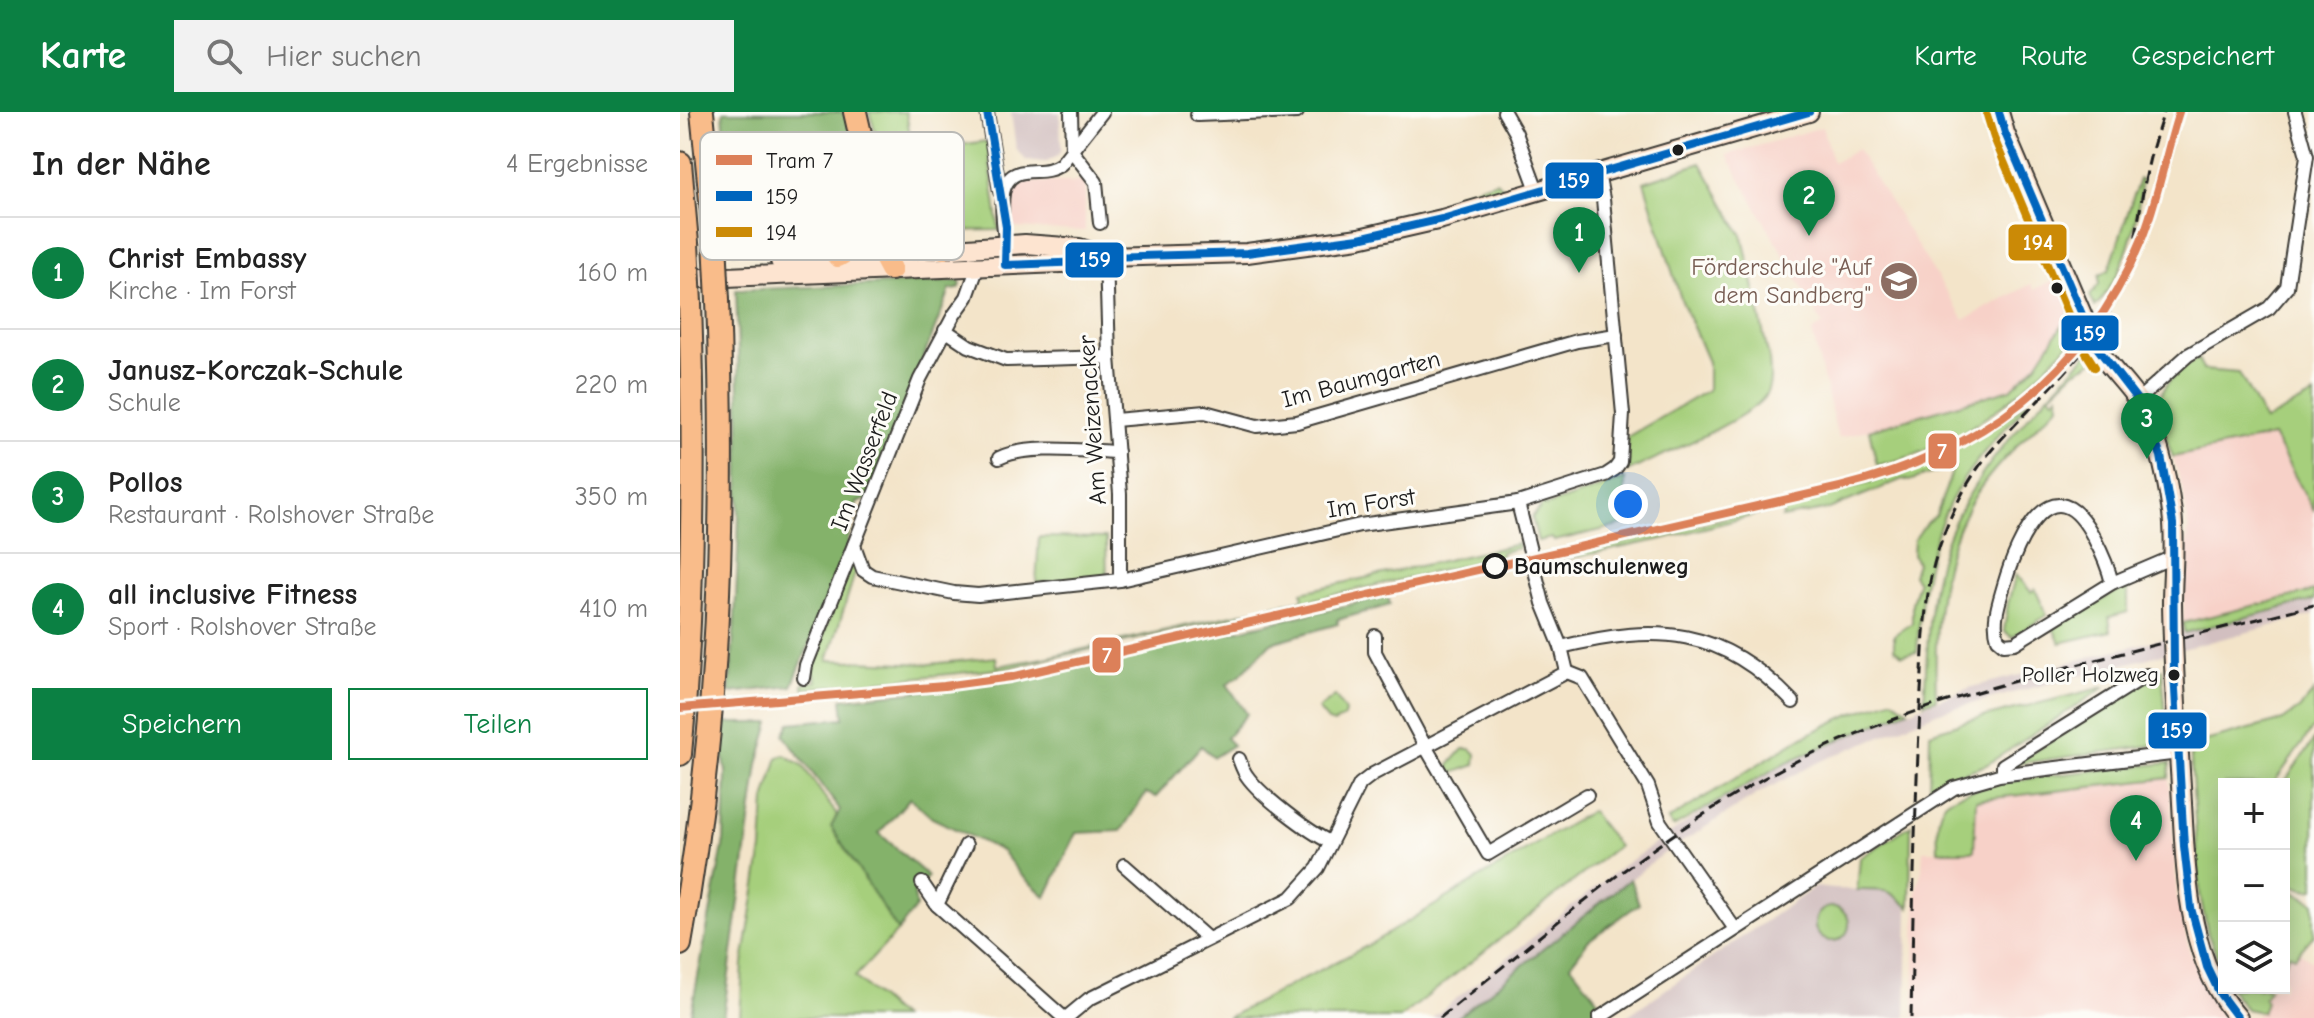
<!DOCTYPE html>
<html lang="de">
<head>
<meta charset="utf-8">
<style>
  body { margin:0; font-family:"Comic Neue",sans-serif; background:#f2f2f2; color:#222 }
  .controls { position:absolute; right:24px; bottom:24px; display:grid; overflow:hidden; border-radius:0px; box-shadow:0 4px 20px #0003 }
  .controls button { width:72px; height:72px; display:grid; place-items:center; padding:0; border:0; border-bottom:2px solid #e0e0e0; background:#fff; color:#222; font:40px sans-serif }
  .you { position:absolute; left:948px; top:392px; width:28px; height:28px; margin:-20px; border:6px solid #fff; border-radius:50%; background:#1a73e8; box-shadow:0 0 0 12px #1a73e833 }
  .badge { display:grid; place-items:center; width:52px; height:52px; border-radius:50%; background:#0b8043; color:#fff; font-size:26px; font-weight:700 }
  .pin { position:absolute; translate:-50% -66px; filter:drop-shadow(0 2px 4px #0008) }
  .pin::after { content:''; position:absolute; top:42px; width:28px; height:24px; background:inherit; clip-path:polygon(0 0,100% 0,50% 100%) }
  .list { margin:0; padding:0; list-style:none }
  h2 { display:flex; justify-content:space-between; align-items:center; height:104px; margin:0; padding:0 32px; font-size:34px }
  h2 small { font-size:26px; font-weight:400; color:#767676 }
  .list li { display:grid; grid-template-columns:52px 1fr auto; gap:24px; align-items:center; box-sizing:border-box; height:112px; padding:0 32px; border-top:2px solid #e0e0e0 }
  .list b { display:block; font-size:30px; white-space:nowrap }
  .list p { margin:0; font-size:26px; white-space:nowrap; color:#767676 }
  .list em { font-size:26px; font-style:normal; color:#767676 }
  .actions { display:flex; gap:16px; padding:24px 32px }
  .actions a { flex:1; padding:18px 0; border:2px solid #0b8043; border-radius:0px; text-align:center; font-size:28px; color:#0b8043 }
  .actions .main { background:#0b8043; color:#fff }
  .icon { flex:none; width:44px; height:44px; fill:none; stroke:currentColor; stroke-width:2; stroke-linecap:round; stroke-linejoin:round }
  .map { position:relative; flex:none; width:1634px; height:906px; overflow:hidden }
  header { display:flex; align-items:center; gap:48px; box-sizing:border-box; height:112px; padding:0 40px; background:#0b8043; color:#fff }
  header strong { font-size:38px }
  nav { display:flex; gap:44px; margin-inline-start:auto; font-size:28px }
  .search { width:560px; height:72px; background:#f2f2f2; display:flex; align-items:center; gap:20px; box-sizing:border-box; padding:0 28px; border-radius:0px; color:#767676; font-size:30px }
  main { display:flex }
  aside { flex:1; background:#fff }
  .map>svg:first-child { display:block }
</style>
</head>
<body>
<header>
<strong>Karte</strong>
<div class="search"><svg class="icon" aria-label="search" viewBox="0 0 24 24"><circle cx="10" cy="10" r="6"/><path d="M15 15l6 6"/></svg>Hier suchen</div>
<nav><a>Karte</a><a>Route</a><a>Gespeichert</a></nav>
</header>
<main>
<aside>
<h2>In der Nähe<small>4 Ergebnisse</small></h2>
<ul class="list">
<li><span class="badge">1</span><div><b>Christ Embassy</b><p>Kirche · Im Forst</p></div><em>160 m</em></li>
<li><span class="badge">2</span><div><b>Janusz-Korczak-Schule</b><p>Schule</p></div><em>220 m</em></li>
<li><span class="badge">3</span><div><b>Pollos</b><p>Restaurant · Rolshover Straße</p></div><em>350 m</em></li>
<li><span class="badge">4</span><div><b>all inclusive Fitness</b><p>Sport · Rolshover Straße</p></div><em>410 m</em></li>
</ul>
<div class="actions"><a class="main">Speichern</a><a>Teilen</a></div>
</aside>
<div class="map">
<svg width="1634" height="906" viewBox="0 0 1634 906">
  <rect width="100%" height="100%" fill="#fdfcf7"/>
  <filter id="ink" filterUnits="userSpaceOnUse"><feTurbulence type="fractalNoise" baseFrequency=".0125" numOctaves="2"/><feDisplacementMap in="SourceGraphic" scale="16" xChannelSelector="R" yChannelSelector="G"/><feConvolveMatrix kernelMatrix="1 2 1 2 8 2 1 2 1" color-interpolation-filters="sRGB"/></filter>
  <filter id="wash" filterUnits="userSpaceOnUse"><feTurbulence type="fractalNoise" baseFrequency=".006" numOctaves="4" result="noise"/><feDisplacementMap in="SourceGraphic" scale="32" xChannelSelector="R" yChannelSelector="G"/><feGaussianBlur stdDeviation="1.8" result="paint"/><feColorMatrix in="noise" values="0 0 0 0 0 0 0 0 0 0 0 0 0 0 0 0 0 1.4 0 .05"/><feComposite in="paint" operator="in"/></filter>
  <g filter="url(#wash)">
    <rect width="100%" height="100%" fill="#f3e4c9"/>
    <g fill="#f7d1c8">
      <path d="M1142,15l11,36 24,-14 107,171 67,-36 3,6 24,-12 14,32 -4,9 -31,45 -26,25 -173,49 -26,-106 11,-7 -96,-170z"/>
      <path d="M332,70h73v49l-72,-3z"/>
      <path d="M1593,324l41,75v80l-131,32 5,-96 -4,-33 -11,-37z"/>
      <path d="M1489,666l8,118 13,57 32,65h-308l2,-126 6,-23 1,-18h51l2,-51z"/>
      <path d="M1619,840l15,10v56h-62l10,-6 2,-15 6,-9h14v-23l5,-11 6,2z"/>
    </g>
    <g fill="#d2bfc0">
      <path d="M331,0h49l1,38 -4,6 -10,6 -20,-1 -11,-12z"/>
      <path d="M1634,488v15l-375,97 -118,49 -62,32 -99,63 -203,162h-25l190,-152 113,-76 52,-28 66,-30 119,-45z"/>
      <path d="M1135,775l19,2 47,1 15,4 9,9 3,6 -2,109h-282z"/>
    </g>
    <g fill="#a6cf7b" stroke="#61764c" stroke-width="2">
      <path d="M189,0h37l7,40 74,-11 12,89 -64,1 -9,-2 -26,-20z"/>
      <path d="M1021,51l42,74 26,122c1,12 3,27 -4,37 -14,22 -108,61 -136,75l-2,-34 81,-47v-28l-27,-63 -37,-117z"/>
      <path d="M1459,67h3c-5,45 -16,94 -47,128l-5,-11 9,-12v-9l10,-5z"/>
      <path d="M816,69l8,7 -51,16 -2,-3 7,-8z"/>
      <path d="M1392,198l9,20c-54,62 -121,119 -204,135l-8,-35 142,-41 26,-25z"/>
      <path d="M1408,241l4,9 -17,9 -25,24 4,4 4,-4 1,10c-28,28 -63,57 -84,91 -38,60 -41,134 -39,203l-12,4c3,-40 3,-83 11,-123 19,-94 90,-159 153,-227z"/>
      <path d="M1518,246l5,12 36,3 26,48 49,-26v116l-41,-75 -100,21c-19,-51 -25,-67 25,-99z"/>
      <path d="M1346,290l2,2c-23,24 -46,48 -65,76 -33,50 -43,113 -46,172l-15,3 -8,-6v-14l18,-12v-20l6,-21 -5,-7 4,-12 -4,-8 1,-15 13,-18 9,-6 18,-50 -45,15 -6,-2 -74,30 -47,9 4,-11 -128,33 -110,23 -1,4 -5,1 -2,-7 117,-26 232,-58c50,-18 97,-41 137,-75z"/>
      <path d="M945,367l-2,46 -69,16 -2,-3 -14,3 -6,-24 13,-15 1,4z"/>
      <path d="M359,425l67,1 1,38 -71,7z"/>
      <path d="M838,432l1,4 -18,4v5l-493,111 -205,21v-5l14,-3 -6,-15 40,-103 6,3 -3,10 -26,84 102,4 66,-7 1,9 47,-8 259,-59 -1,-7z"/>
      <path d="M1336,462l15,18 4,-3 12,26 -35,22 -8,-6 4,-28z"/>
      <path d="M1448,473v27l-19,5 2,14 -51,12 -7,-15z"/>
      <path d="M1634,479v9l-130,33 -1,-10z"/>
      <path d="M1475,557h7l5,61 -1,7 -11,8 -140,19 130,-82 9,-1z"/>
      <path d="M1425,575l-119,78 -39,13 -18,14 1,-59 37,-12z"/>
      <path d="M1634,580v35l-41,57h-49v191l-16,-41 -8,-40 -10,-149 93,-25 17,-12z"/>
      <path d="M655,584l10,15 -1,6 -10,6 -6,-2 -10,-12z"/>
      <path d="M1213,587l15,11 -121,52 -114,65 -5,-7 131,-81 47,-23z"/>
      <path d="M1634,628v149c-12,2 -21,-3 -30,-11l-1,-94z"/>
      <path d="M783,637h8l5,5 -1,11 -22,8 -4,-3v-5z"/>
      <path d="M105,643l17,10 35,50 -5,12 66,104 -43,46 46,41h-161l3,-55 19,-114 3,-49 13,-43z"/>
      <path d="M1490,651l-1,15 -193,22 -2,51h-36c0,-16 -3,-35 7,-48 20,-24 187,-36 225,-40z"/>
      <path d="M911,699l27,35 -218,172h-173l140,-72z"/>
      <path d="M1231,713l-1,83c-22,-19 -20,-18 -53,-18l3,-32z"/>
      <path d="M1604,775l30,15v33l-19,22 -6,-3 -5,11z"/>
      <circle cx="1152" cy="812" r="17"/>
      <path d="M1550,876h40l-6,9 2,5 -4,10 -16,-3z"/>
    </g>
    <g fill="#84b26b" stroke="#506744" stroke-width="2">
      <path d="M43,0h123l4,20 -9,44 -26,9 -1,29 10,17 -10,12 -81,9z"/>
      <path d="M280,169l1,4 -3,4 -8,1 -82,209 -11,4 -9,37 1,8 -57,138 -63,7c13,-134 12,-268 7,-403z"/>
      <path d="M708,484l2,9 -53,15 1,4 -67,19 -31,32 -13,9 20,30 -21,24 7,7 -19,12 -13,-11 -45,51 -10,-4 -25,38 -45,2 -30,64 -25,-22 -19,-24 -70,-33 -22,-20 -31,35 49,43 -14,17 2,14 -18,24 -67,-104 9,-17 -56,-75 6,-12 54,-5 -2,-19 127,-13 63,-9z"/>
      <path d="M45,611h45l-12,41 -35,254h-33l34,-177 2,-69 -5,-30z"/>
      <path d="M950,767l9,25 -51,37 -17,24 33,43 -16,10h-131z"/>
    </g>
  </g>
  <g filter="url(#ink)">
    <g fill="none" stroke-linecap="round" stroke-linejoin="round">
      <g stroke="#3c3a36" stroke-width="16">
        <g id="street">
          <path d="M307,0l13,80"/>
          <path d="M391,0l1,39 24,31 4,41"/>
          <path d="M824,0l12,21 21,57"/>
          <path d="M591,1l26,-1"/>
          <path d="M517,3l74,-3"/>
          <path d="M325,137c1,-24 -15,-73 19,-77 13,-2 25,1 37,-8l41,-52"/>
          <path d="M426,145l3,100 11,137v86"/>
          <path d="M265,218l24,16 37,14 103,-3"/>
          <path d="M1458,288l50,-45 81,-47 18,-21 20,-131 -12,-44"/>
          <path d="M435,308l90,-8 52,14 40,-4 280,-81 39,-6"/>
          <path d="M319,346c26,-14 88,-7 118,-6"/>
          <path d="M838,391l25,100 18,44 6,25"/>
          <path d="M174,433l9,25 9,6 82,17 24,2 142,-15 240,-55 158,-22 88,-28 9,-6 5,-7 3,-48 -20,-215 -5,-26"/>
          <path d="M1432,471c-4,-17 -10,-30 -18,-45 -40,-78 -77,1 -90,47 -5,18 -12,35 -6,54l6,5 11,-1 97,-60 61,-26"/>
          <path d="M695,524v16l50,94 63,108 99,-59"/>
          <path d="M881,535c97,-24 160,-20 232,55"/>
          <path d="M887,560l15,6 66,108 12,36 75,107"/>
          <path d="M124,566l2,-13 114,-286 34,-64 13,-18 11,-31"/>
          <path d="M559,647c2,5 4,12 8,17 13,19 62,56 83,66"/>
          <path d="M1323,662v-9l144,-90"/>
          <path d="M444,753l84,74"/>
          <path d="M242,771l15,22 127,113"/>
          <path d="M257,793l29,-60"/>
          <path d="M386,906l23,-19 202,-101 27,-30 42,-84 13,-10 194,-102"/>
          <path d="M919,906l355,-230 45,-13 180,-22"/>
        </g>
      </g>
      <g stroke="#3c3a36" stroke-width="22">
        <g id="secondary">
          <path d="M1319,0l6,21 90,212c12,21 31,37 44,57 19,32 28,74 33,111 4,30 0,61 0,91 1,61 5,121 9,182 5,77 3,171 57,232"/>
          <path d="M100,149l245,-17 54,4 25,8"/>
          <path d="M0,167l405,-17 21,-5 141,-4 112,-15 83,-19 367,-107"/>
        </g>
      </g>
      <g stroke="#3c3a36" stroke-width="26">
        <g id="highway">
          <path d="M22,0l13,129"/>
          <path d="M175,0l19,82 8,58 9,17"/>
          <path d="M0,51l7,80"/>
          <path d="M206,88c21,29 24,37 58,48"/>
          <path d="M158,144c23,-12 29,-23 34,-49"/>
          <path d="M0,642c14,-150 15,-301 10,-451"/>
          <path d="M0,832c39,-212 46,-429 38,-644"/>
        </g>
      </g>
      <use href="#street" stroke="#fff" stroke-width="12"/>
      <use href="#secondary" stroke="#fde4d0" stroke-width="18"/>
      <use href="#highway" stroke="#f9bc8a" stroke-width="22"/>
      <g stroke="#1c1c1c" stroke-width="3" stroke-dasharray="12 6" stroke-linecap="butt">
        <path d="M760,906c105,-85 207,-175 326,-241 105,-58 215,-88 330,-117 73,-19 146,-37 218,-55"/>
        <path d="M1231,906c2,-109 4,-218 10,-327 3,-49 2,-102 20,-149 11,-32 27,-63 49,-90 38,-44 84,-82 115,-132 31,-49 30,-90 41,-144 4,-22 11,-43 18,-64"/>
      </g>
      <g stroke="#3c3a36" stroke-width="26" stroke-linecap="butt">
        <g id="highway-bridge">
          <path d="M35,129l3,59"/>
          <path d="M7,131l3,60"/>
        </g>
      </g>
      <use href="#highway-bridge" stroke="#f9bc8a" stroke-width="22"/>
      <g stroke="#fdfcf7" stroke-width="14">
        <g id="bus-1">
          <path d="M307,0l19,115 -1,38 80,-3 21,-5 141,-4 112,-15 83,-19 367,-107"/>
          <path d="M1319,0l6,21 90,212 44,57 22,54 12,68 1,148 10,174 7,62 16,59 13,27 18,24"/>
        </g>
      </g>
      <g stroke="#fdfcf7" stroke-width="14">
        <path id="bus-2" d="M1307,3l7,23 87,207 14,22"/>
      </g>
      <use href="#bus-1" stroke="#0065bd" stroke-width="8"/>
      <use href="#bus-2" stroke="#cb8a06" stroke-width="8"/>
      <g stroke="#fdfcf7" stroke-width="14">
        <path id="tram-1" d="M0,596l264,-22 67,-9 829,-190c140,-34 244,-110 301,-246 17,-41 24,-86 38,-129"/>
      </g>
      <use href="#tram-1" stroke="#dc8059" stroke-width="8"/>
    </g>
  </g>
  <defs>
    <g id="school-disc" transform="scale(2)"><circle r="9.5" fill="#8d6e63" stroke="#fdfcf7"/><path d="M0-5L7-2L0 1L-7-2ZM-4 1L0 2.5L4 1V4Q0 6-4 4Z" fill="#fff"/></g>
  </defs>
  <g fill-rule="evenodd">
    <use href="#school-disc" x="1219" y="169"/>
  </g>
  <g fill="#1c1c1c" stroke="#fdfcf7" stroke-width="3">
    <circle cx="998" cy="38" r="7"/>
    <circle cx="1377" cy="176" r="7"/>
    <circle cx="1494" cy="563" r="7"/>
  </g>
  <circle fill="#fdfcf7" stroke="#1c1c1c" stroke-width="4" cx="815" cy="454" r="11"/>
  <g text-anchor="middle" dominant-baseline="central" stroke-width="6" stroke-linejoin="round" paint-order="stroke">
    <g font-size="22" fill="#1c1c1c" stroke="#fdfcf7" text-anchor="end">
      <text x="1479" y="563">Poller Holzweg</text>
    </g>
    <g font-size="24" fill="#785e54" stroke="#fdfcf7" text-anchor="end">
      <text x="1191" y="155">Förderschule "Auf<tspan x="1191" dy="28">dem Sandberg"</tspan></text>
    </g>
    <g font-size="24" fill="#1c1c1c" stroke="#fdfcf7">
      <text transform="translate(681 267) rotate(-15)">Im Baumgarten</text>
      <text transform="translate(412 308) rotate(-94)">Am Weizenacker</text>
      <text transform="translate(184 349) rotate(-69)">Im Wasserfeld</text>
      <text transform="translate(691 391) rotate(-9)">Im Forst</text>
    </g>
    <g font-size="24" font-weight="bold" fill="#1c1c1c" stroke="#fdfcf7" text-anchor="start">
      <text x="834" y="454">Baumschulenweg</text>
    </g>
  </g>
  <rect x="20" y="20" width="264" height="128" rx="12" fill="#fdfcf7" stroke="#bab9b5" stroke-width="2"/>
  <rect x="36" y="43" width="36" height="10" fill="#dc8059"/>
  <rect x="36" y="79" width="36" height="10" fill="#0065bd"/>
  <rect x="36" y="115" width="36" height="10" fill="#cb8a06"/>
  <g font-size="22" fill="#1c1c1c">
    <text x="86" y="56">Tram 7</text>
    <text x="86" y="92">159</text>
    <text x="86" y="128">194</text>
  </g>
  <g stroke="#fdfcf7" stroke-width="3">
    <rect x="864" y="49" width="61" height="39" rx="8" fill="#0065bd"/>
    <rect x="1327" y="111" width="61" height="39" rx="8" fill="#cb8a06"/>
    <rect x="384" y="129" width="61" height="38" rx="8" fill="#0065bd"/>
    <rect x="1380" y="202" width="60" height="38" rx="8" fill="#0065bd"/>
    <rect x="1247" y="320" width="31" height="38" rx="8" fill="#dc8059"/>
    <rect x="411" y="524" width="31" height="38" rx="8" fill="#dc8059"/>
    <rect x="1467" y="599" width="61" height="39" rx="8" fill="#0065bd"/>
  </g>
  <g font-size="22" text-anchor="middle" font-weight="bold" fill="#fff">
    <text x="894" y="76">159</text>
    <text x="1358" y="138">194</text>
    <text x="415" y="155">159</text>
    <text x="1410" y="229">159</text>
    <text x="1262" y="347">7</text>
    <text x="427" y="551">7</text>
    <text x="1497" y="626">159</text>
  </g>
</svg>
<div class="controls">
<button>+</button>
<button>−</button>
<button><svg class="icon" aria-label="layers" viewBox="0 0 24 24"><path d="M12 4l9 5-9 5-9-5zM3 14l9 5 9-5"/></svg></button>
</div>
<div class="you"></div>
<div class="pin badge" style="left:899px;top:161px">1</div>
<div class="pin badge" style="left:1129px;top:124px">2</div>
<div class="pin badge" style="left:1467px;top:347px">3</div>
<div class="pin badge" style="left:1456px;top:749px">4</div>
</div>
</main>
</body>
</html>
